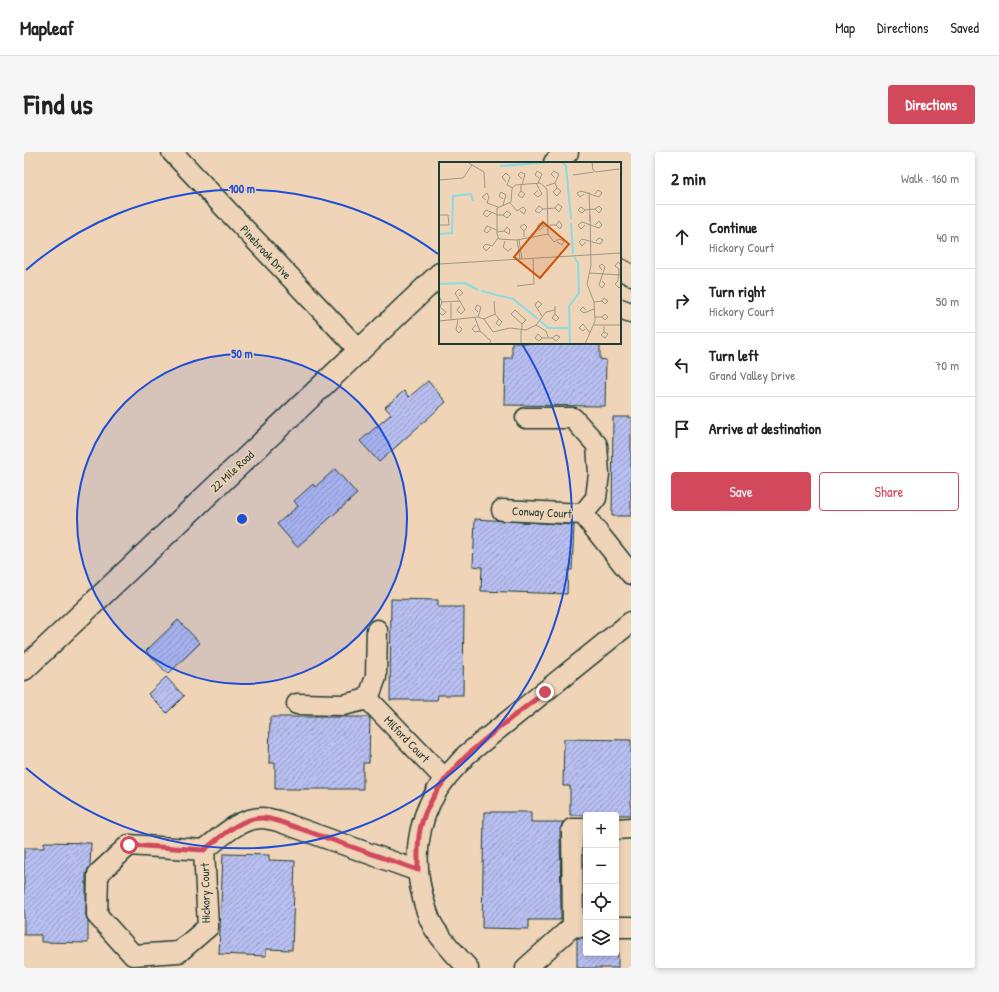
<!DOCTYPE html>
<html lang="en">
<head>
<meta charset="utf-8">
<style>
  body { margin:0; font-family:"Patrick Hand",sans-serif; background:#f6f6f6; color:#222 }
  .controls { position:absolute; right:12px; bottom:12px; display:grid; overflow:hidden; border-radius:4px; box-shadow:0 2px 6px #0003 }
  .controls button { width:36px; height:36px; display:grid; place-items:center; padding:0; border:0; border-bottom:1px solid #e0e0e0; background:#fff; color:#222; font:20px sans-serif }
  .stop { position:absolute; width:12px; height:12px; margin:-9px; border:3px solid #d1495b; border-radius:50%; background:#fff }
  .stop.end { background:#d1495b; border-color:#fff; box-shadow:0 1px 4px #0008 }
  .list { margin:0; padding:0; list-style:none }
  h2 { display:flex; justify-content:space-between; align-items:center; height:52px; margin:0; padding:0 16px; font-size:17px }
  h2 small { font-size:13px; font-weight:400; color:#767676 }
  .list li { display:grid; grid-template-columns:26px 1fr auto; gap:12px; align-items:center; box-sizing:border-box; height:64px; padding:0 16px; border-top:1px solid #e0e0e0 }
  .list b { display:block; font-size:15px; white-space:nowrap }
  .list p { margin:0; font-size:13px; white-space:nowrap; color:#767676 }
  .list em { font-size:13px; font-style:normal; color:#767676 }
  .actions { display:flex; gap:8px; padding:12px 16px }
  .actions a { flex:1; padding:9px 0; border:1px solid #d1495b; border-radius:4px; text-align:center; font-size:14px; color:#d1495b }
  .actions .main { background:#d1495b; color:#fff }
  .icon { flex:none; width:22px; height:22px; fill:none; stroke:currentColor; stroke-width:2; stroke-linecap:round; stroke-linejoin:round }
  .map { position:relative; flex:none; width:607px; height:816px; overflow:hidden; border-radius:4px }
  header { display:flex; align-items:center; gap:24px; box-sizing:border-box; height:56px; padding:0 20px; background:#fff; border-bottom:1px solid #e0e0e0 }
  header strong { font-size:19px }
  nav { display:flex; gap:22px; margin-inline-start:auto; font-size:14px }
  .intro { display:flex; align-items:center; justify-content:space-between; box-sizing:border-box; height:96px; padding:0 24px }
  h1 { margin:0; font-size:28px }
  .button { padding:10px 18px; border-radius:4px; background:#d1495b; color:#fff; font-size:14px; font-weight:700 }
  main { display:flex; gap:24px; padding:0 24px }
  aside { flex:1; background:#fff; border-radius:4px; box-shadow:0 2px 6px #0003 }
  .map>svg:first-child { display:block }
</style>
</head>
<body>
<header>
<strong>Mapleaf</strong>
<nav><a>Map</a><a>Directions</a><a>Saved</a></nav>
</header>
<div class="intro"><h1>Find us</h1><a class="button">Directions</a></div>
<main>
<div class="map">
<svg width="607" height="816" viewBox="0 0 607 816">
  <defs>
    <pattern id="building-hatch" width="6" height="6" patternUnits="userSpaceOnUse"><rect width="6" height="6" fill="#b8bff0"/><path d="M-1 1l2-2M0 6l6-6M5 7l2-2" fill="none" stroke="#959cc3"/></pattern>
  </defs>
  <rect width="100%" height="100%" fill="#f0d4b7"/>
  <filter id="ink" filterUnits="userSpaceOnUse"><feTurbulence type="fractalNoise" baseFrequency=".025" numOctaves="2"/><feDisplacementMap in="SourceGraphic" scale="8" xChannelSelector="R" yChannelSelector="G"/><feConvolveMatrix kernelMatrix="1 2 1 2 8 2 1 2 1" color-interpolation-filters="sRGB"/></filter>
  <g filter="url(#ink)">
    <g fill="url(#building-hatch)" stroke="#1f3d34">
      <path d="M488,191h88v16l6,1 -1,46 -101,-1 1,-47h7z"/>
      <path d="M404,229l18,21 -67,60 -19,-21 31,-27 -6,-7 19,-16 5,6z"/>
      <path d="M589,265h18v99h-19z"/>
      <path d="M311,317l22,25 -60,53 -20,-23 21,-18 -4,-5 19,-17 2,3z"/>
      <path d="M451,367l99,6 -2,45h-4l-1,24 -86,-3 1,-24 -9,-1z"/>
      <path d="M367,447l47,1v7h26l-1,88h-25l-1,5h-47z"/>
      <path d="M154,468l22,23 -32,31 -22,-23z"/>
      <path d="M142,525l18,19 -17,17 -19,-19z"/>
      <path d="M246,565h100l-1,46h-6v26h-88v-26h-6z"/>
      <path d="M540,587l67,1v75h-61v-29h-7z"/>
      <path d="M460,660h47v10h32l-3,7 1,91h-32v9l-47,-1z"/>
      <path d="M20,690l47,1 -1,23 -4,8v41l2,7v21l-47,-1v-7h-17v-87h20z"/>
      <path d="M199,702l46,1v5l26,1 -3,89 -26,-1v7l-47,-2z"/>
      <path d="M553,786h9v15h30v-15h2v30h-41z"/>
    </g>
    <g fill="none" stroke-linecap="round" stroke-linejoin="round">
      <g stroke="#1f3d34" stroke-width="23">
        <g id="minor">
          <path d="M148,0l188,199"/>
          <path d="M596,117l11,6"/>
          <path d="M596,157l11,4"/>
          <path d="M502,266h47l24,27 2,29 -3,24 -13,16"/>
          <path d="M478,358l81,4 48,60"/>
          <path d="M353,478l-1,47 -8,22 77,80"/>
          <path d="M273,552l46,1 25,-6"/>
          <path d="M592,677l15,-1"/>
          <path d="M180,698l-75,-5 -31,29 -1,41 36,40 46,-3 29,-25 -4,-77c17,-13 35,-32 58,-32 5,0 11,2 16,3l140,50"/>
          <path d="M549,774l-1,-97h14"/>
          <path d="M592,775h15"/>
          <path d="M444,816c-12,-13 -26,-27 -35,-42 -7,-13 -10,-27 -13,-41 -7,-38 1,-76 26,-107 6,-8 14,-15 20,-23l165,-133"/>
          <path d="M502,816l47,-42 13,1"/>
        </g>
      </g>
      <g stroke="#1f3d34" stroke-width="25">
        <g id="tertiary">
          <path d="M531,11l12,-11"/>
          <path d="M0,517l416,-395"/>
        </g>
      </g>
      <use href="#minor" stroke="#f0d4b7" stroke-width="20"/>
      <use href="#tertiary" stroke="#f0d4b7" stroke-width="22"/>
    </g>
  </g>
  <g fill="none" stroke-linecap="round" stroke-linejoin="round" filter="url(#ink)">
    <path stroke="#d1495b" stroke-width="5" d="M105,693l75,5c17,-13 35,-32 58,-32 5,0 11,2 16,3l140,49c0,-17 -1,-35 5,-51 19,-54 79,-93 122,-127"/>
  </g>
  <circle cx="218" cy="367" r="165" fill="#1d4ed8" fill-opacity=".12"/>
  <g fill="none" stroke="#1d4ed8" stroke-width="2">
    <circle cx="218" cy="367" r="165"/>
    <path d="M2 118A330 330 0 0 1 414 102M498 192A330 330 0 0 1 2 616"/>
  </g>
  <g text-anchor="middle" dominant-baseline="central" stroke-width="3" stroke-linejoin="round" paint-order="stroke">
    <g font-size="12" fill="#1f3d34" stroke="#f0d4b7">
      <text transform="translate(242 100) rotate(47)">Pinebrook Drive</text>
      <text transform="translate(208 319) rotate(-43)">22 Mile Road</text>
      <text transform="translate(518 360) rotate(3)">Conway Court</text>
      <text transform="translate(383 587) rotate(46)">Milford Court</text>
      <text transform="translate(181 741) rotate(-91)">Hickory Court</text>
    </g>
  </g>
  <g transform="translate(415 10)">
    <rect width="182" height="182" fill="#f0d4b7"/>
    <path fill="none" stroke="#8adbe4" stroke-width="2" d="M123,0l4,4 5,53M61,4l51,-4M132,61l2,31M0,72l13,-1 1,-37 18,-2 2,7M0,122l26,-1 13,7M42,129l32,8 25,20M101,159l9,7h19M131,182l-1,-38 10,-13 -1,-30 -4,-6"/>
    <path fill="none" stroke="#9c9883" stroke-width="1" d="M28,0l17,10 1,16M153,0l1,8 3,2 23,-3M134,13l21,-3M0,18l24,-2 9,-13M67,20l-4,-5 4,-4 4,4 -3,8 6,3M97,21l6,11 -4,3 -4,-3 4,-4M99,21l4,-9 -5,-3 -2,4 4,3M101,21l7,6 1,45 -31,6 -18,-1 -2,-5v-26l14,-6 1,-13 3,-4zM116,21l4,-9 -5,-3 -3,3 4,4M82,23v6l4,3 -3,4 -4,-3 3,-4M83,23l3,-11 -4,-2 -3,3 4,4M107,24l9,-3 2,5 -4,4 4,4 4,-5 -4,-3M150,30l1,29M145,32l-4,3 -3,-4 4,-2 18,6 3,-4 -4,-3 -3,4M64,37l-4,-3 2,-4 5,3 -3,10M47,38l-4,-3 5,-4 2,4 -2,6 11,4M71,41l7,8 6,-4 3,3 -2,4 -4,-3M100,44l4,3 -4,4 -4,-2zM104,47l12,-1 3,-4 4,3 -3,5 -4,-4M146,48l-4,-3 -3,3 4,3 3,-3 10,-1 4,4 3,-4 -3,-3 -4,3M52,51l-4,4 -4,-3 3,-4 10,4M0,53h9l1,10h-10M57,53h7l4,-4 4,3 -4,4 -4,-3M111,63h6l3,-4 3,4 -2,4 -4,-4M146,63l-4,4 -3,-4 4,-3 17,6 3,-3 -3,-4 -4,4M105,64l-4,4 -3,-3 3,-4 4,3h6M52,67l-4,4 -3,-2 3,-5 10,4M85,69l-4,-4 4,-3 3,3 -3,4v6M58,70l7,-1 3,-4 3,3 -1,4 -5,-3M109,72l6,8 5,-3 5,2 -2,4 -5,-3M78,78l3,19M80,78l3,19M66,79l-2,6 5,4 4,-3M147,80l-4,4 -3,-4 3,-3 18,5 3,-4 -4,-2 -3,3M51,85l-4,4 -3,-4 3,-3 6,2 6,-8M0,102l182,-11M182,103l-3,-3 -3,4 4,3 -1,12 -3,3 4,4 2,-2M150,111l32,2M163,119l3,3 -3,4 -3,-3 6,-18 -3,-3 -3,2 3,4M78,124l17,-2 -1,-26M0,134l3,6 -3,8M20,134l4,-3 -4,-4 -4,4 10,17 -4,4 -4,-4 3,-4M55,139l1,13M3,140l18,-1M155,140l8,-1 3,3 3,-3 -4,-3 -2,3M12,141v17M116,144v8l4,4 -3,3 -4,-3 3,-4M99,146l4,-4 -4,-3 -3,4 7,11M147,148l-3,-3 -3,3 4,3 10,-4M0,151l4,2 3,-3 -5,-4M56,152l4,5 -3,4 3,3 3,-4 -3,-3M39,155l3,-10 -4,-2 -2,4 3,3M156,155h7l3,3 3,-3 -3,-3 -3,3M36,156l5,13 11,10 -2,3M45,157l11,-5M19,158l-2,10 3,3 3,-4 -3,-3M0,159l39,-4 6,2 9,13 17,-4 16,2 10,-5 10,-13 9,-2M37,163l-4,4 3,3 5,-1M97,163l10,6 2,6M155,163h27M165,164v6l-3,3 4,3 3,-4 -4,-2M146,167l-2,2 -4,-3 4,-4 7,9M82,168v14M83,168v-6l4,-4 -11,-10 -4,4 11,10M103,176l-3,3 -4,-3 3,-4 4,4h10l4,-3 4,2 -4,4 -4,-3M146,182l10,-23 -1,-19 -7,-18 4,-19 -1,-50"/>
    <path fill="#ca5512" fill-opacity="0.15" stroke="#ca5512" stroke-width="2" d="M104,60l26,22 -29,34 -26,-21z"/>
    <rect width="182" height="182" fill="none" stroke="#1f3d34" stroke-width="2"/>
  </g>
  <circle cx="218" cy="367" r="6" fill="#1d4ed8" stroke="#f0d4b7" stroke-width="2"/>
  <g font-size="12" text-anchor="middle" font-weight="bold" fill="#1d4ed8" stroke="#f0d4b7" stroke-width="3" stroke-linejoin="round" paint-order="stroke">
    <text x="218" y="41">100 m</text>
    <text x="218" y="206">50 m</text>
  </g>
</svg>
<div class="controls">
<button>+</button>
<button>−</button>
<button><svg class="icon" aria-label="locate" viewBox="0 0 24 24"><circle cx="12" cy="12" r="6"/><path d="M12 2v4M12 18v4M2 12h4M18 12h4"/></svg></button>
<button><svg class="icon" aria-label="layers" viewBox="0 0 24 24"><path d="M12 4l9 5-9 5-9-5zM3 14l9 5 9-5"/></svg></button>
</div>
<div class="stop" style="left:105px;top:693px"></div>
<div class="stop end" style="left:521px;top:540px"></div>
</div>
<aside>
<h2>2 min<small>Walk · 160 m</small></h2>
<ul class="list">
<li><svg class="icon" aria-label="ahead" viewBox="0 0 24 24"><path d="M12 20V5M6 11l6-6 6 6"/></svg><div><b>Continue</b><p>Hickory Court</p></div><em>40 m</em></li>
<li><svg class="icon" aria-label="right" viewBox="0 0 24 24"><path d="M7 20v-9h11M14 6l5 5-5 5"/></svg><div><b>Turn right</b><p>Hickory Court</p></div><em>50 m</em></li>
<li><svg class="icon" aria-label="left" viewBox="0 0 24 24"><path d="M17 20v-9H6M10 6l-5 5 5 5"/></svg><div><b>Turn left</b><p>Grand Valley Drive</p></div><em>70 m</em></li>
<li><svg class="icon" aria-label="arrive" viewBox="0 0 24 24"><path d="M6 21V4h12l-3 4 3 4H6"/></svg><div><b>Arrive at destination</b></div></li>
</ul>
<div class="actions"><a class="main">Save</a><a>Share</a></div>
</aside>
</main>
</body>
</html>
